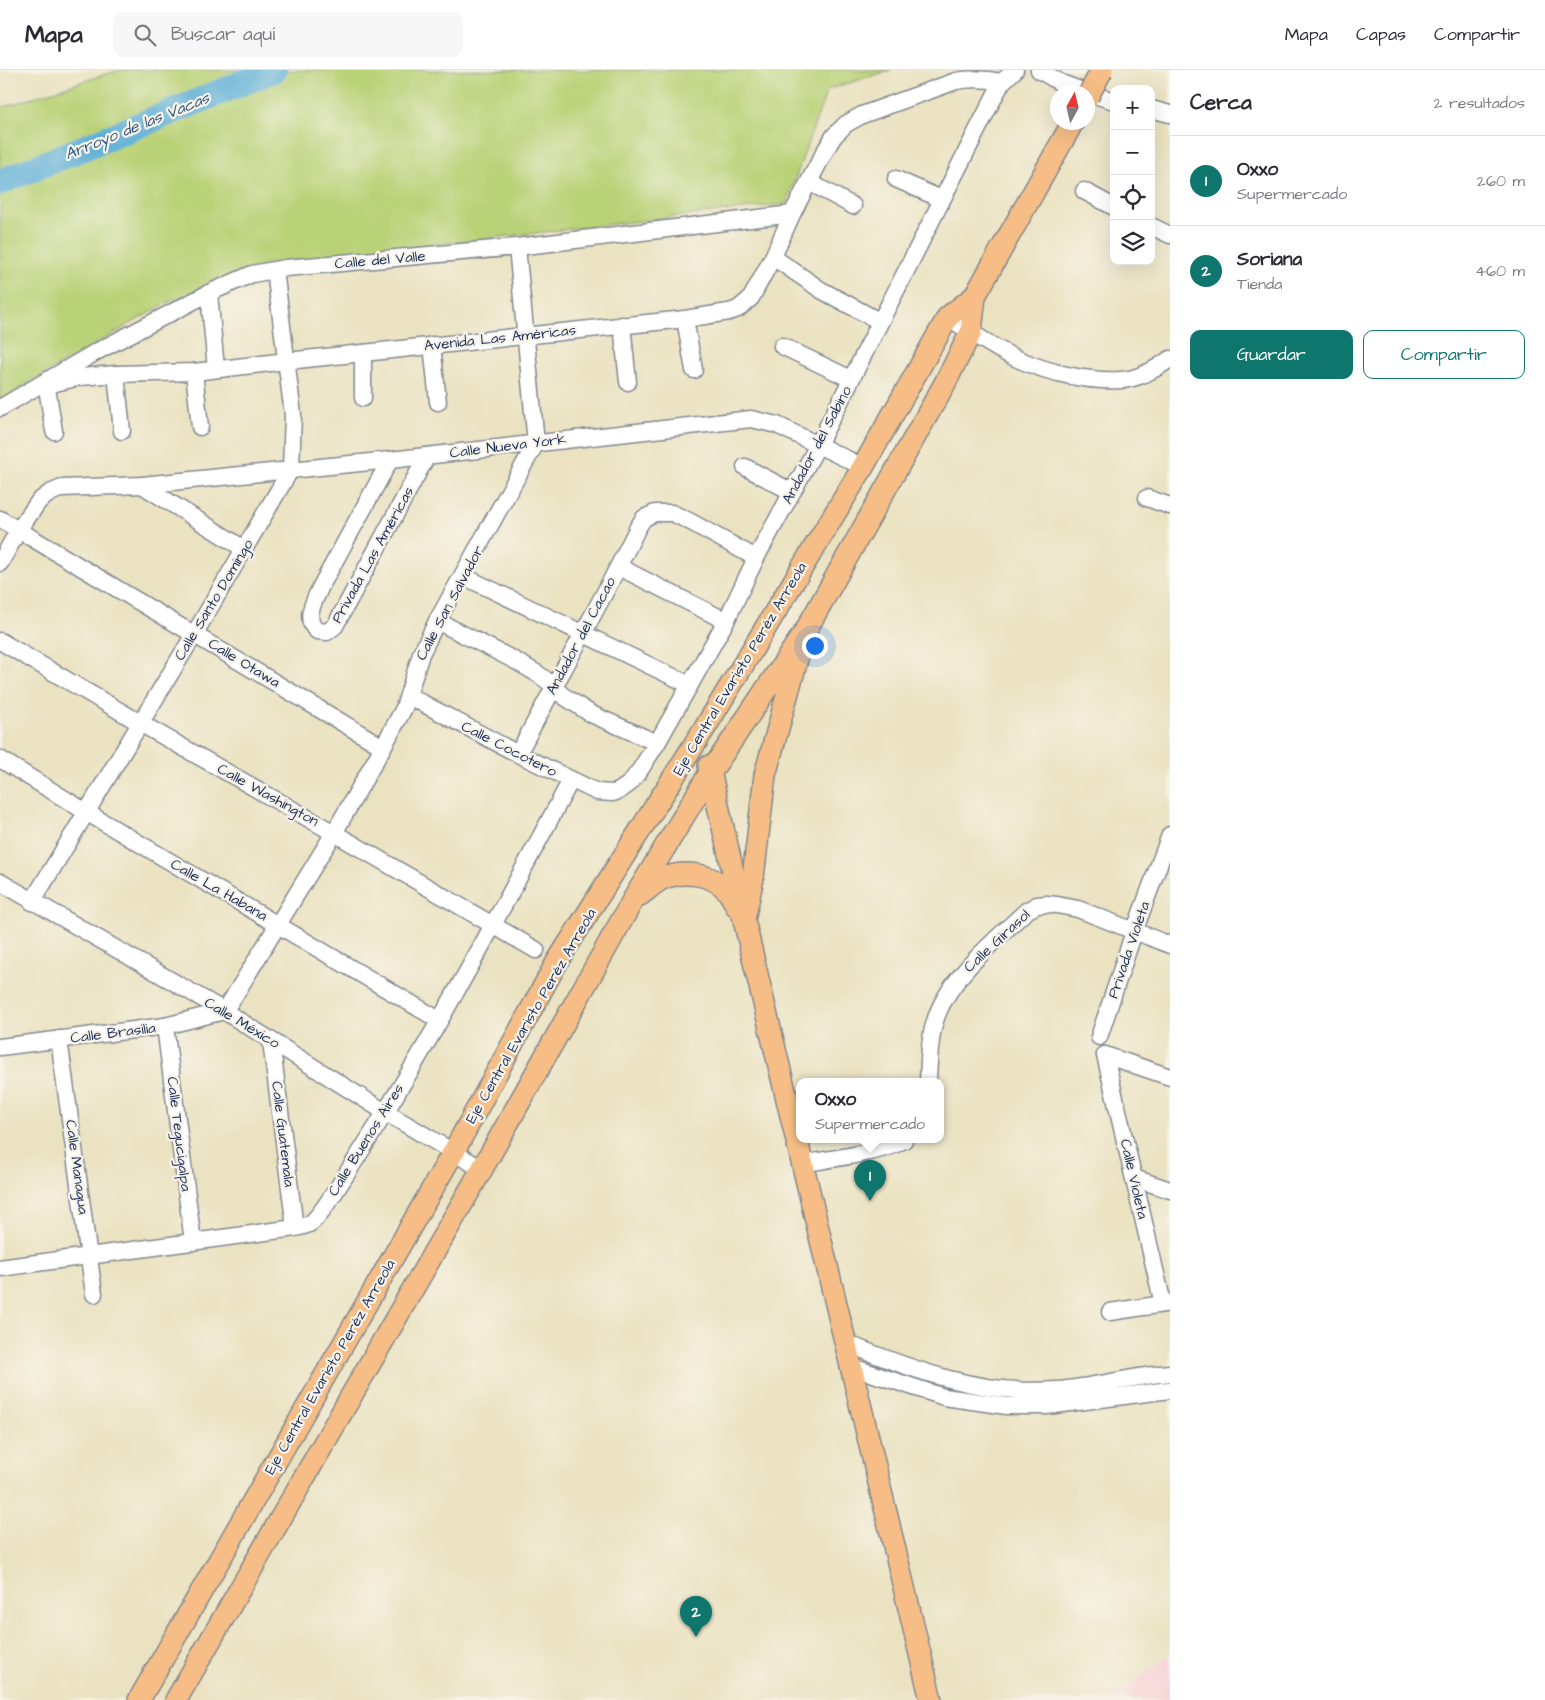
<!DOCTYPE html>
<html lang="es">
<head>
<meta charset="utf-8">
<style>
  body { margin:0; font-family:"Architects Daughter",sans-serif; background:#f7f7f7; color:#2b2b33 }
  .controls { position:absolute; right:15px; top:15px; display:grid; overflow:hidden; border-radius:10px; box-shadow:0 5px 20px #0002 }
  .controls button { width:45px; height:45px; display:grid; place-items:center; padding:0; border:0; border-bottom:1px solid #e1e1e2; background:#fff; color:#2b2b33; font:25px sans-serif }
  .compass { position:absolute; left:1050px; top:15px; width:45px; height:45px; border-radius:50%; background:#fff; box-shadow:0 5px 20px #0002; rotate:8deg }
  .you { position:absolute; left:814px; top:575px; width:18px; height:18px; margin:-12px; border:4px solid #fff; border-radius:50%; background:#1a73e8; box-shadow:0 0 0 8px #1a73e833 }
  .badge { display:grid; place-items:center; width:32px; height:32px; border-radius:50%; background:#0f766e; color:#fff; font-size:16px; font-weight:700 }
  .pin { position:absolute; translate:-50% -41px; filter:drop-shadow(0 1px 2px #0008) }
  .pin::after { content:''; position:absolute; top:26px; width:18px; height:15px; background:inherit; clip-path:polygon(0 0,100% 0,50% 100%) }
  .popup { position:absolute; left:796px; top:1008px; width:148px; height:65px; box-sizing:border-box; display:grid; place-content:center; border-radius:10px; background:#fff; filter:drop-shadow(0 1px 4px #0005); font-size:16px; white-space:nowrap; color:#7c7c81 }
  .popup b { font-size:19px; color:#2b2b33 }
  .popup::after { content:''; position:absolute; left:50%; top:100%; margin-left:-10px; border:10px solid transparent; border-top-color:#fff }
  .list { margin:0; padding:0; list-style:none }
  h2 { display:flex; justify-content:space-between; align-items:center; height:65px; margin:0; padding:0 20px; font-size:21px }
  h2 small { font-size:16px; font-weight:400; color:#7c7c81 }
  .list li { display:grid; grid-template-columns:32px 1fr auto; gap:15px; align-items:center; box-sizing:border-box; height:90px; padding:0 20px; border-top:1px solid #e1e1e2 }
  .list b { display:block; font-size:19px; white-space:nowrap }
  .list p { margin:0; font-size:16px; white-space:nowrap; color:#7c7c81 }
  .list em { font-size:16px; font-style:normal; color:#7c7c81 }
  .actions { display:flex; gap:10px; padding:15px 20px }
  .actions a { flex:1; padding:11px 0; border:1px solid #0f766e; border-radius:10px; text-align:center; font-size:18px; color:#0f766e }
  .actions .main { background:#0f766e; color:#fff }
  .icon { flex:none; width:28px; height:28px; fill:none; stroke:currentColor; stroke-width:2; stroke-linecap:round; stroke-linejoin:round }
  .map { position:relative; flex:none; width:1170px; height:1630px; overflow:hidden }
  header { display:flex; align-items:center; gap:30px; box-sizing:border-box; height:70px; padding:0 25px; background:#fff; border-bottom:1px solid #e1e1e2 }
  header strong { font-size:24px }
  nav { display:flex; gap:28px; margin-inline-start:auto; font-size:18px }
  .search { width:350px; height:45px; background:#f7f7f7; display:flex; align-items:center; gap:12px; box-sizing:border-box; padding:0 18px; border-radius:10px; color:#7c7c81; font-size:19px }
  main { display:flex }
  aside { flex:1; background:#fff }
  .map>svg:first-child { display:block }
</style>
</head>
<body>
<header>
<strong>Mapa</strong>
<div class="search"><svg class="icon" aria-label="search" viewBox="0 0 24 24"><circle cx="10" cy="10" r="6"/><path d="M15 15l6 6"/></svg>Buscar aquí</div>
<nav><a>Mapa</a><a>Capas</a><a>Compartir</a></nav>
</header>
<main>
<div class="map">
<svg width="1170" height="1630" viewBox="0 0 1170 1630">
  <rect width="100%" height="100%" fill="#f7f3e8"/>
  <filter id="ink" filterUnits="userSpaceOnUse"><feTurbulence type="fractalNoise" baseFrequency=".02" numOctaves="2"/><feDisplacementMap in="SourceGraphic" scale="10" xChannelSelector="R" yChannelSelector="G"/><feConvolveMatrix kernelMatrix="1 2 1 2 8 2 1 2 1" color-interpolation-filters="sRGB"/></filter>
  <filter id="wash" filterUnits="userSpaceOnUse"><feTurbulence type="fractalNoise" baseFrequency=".0096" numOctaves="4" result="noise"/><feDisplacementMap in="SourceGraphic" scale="20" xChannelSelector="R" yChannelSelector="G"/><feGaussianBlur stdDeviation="1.12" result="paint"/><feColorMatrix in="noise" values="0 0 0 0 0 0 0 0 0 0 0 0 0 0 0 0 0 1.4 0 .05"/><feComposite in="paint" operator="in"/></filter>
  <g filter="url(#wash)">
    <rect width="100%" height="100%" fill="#eae2c0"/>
    <path fill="#f7cfd4" d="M1170,1585v45h-62z"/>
    <path fill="#bad277" stroke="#6a806a" d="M119,0h772l-64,20 -41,114 -518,60 -102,39 -166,97v-292z"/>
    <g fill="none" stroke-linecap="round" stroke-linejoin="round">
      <path stroke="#5dafd8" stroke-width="26" d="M0,112l274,-112"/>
    </g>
  </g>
  <g filter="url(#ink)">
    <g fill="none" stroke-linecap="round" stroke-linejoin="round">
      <g stroke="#82888f" stroke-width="19">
        <g id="minor">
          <path d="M1039,0l22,13 24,9"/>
          <path d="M1088,23l26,8"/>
          <path d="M1151,39l19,5"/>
          <path d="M896,109l45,20"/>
          <path d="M809,112l44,24"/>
          <path d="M1084,121l30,16"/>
          <path d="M1151,156l19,9"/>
          <path d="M773,187l48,33 58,31"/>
          <path d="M209,223l7,76"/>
          <path d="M948,247c21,14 48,33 72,43 30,13 68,22 101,20 17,-1 35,-11 49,-21"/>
          <path d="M685,249l9,51"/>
          <path d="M622,255l6,57"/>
          <path d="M432,275l6,57"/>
          <path d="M782,276l69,33"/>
          <path d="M194,302l6,55"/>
          <path d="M116,304l6,57"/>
          <path d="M46,312l8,49"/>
          <path d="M47,315l33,-8 36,-3 78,-2 93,-11 398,-42 44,-7 9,-3 13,-11 22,-41 19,-43 33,-63 9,-15 12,-12 16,-9 94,-34c17,-3 30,-2 46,1"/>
          <path d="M363,328v-45"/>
          <path d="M0,338l96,-56 113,-59 43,-19 34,-6 231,-21 275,-33"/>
          <path d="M390,390l-70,128c-6,14 -17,31 -3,43l10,1 8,-6 92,-170"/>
          <path d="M745,397l47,25"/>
          <path d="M142,415l102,64"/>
          <path d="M1147,428l23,8"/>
          <path d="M0,449l383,228"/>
          <path d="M0,493l18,-32 21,-30 11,-8 12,-5 80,-3 248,-25 361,-41 26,6 86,42"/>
          <path d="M619,497l107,54"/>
          <path d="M463,506l227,109"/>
          <path d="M437,551l77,39 24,14 16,12 8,9 29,19 66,29"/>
          <path d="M0,571l140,82 194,110 202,117"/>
          <path d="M409,626l109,58 79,38 16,1 6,-2 10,-7 11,-14 17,-27 69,-122 30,-63 62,-113 173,-342 11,-21 13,-12"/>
          <path d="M518,684c40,-76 83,-150 120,-227l6,-9 11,-5h17l17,8 67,37"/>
          <path d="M0,689l86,53 353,208"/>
          <path d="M0,812l224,129 161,101 97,57"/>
          <path d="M32,832l163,-269 96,-164 2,-54 -18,-145"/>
          <path d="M165,956l28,216"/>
          <path d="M1099,967l35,-105 36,-97"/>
          <path d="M59,969l35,255"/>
          <path d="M271,971l24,187"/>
          <path d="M0,977l165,-21 59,-15 9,-13 101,-165 49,-86 21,-39 17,-54 16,-33 99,-178 -19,-196"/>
          <path d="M1105,985l58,249"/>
          <path d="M1105,985l65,22"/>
          <path d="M928,1012c1,-20 1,-42 7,-61 13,-43 59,-79 91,-110l11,-6 10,-1 10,1 21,4 92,36"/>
          <path d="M803,1094c28,-6 77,-10 101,-24"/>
          <path d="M1134,1108l36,12"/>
          <path d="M0,1198l295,-40c6,-1 12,-2 17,-6 9,-8 14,-18 21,-27 15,-23 30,-47 45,-71 69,-111 131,-228 193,-344"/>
          <path d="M1110,1242l60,-9"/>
          <path d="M846,1273c66,27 138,53 211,47 38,-3 75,-14 113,-17"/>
          <path d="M852,1297l92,30 63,9h40l123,-16"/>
        </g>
      </g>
      <g stroke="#82888f" stroke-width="24">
        <g id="major">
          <path d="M709,696l35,154 187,780"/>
          <path d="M640,825c7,-5 14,-12 22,-16 21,-9 49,-6 65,11 4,5 7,11 10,17"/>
          <path d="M745,845l8,-37 12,-103 35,-126"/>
          <path d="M139,1630l315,-549 103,-189 149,-236 157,-259 85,-150 27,-21"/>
          <path d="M176,1630l306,-531 151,-269 77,-127 96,-143 138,-245 27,-53 4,-36 98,-174"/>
        </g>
      </g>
      <use href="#minor" stroke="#fff" stroke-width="16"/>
      <use href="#major" stroke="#f6be86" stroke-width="21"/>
      <g stroke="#82888f" stroke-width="24" stroke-linecap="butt">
        <path id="major-bridge" d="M1088,26l14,-26"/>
      </g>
      <use href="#major-bridge" stroke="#f6be86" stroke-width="21"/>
    </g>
  </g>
  <g text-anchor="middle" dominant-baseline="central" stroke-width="4.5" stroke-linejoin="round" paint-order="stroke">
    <g font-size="15" fill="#1b2f5e" stroke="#f7f3e8">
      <text transform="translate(380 190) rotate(-5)">Calle del Valle</text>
      <text transform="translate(500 268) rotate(-6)">Avenida Las Américas</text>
      <text transform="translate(817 375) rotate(-62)">Andador del Sabino</text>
      <text transform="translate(508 376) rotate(-7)">Calle Nueva York</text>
      <text transform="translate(373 485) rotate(-61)">Privada Las Américas</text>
      <text transform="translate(214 530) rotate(-59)">Calle Santo Domingo</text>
      <text transform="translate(450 533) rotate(-62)">Calle San Salvador</text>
      <text transform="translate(581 566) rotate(-62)">Andador del Cacao</text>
      <text transform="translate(244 593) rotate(31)">Calle Otawa</text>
      <text transform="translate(740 599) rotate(-59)">Eje Central Evaristo Peréz Arreola</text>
      <text transform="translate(509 679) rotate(27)">Calle Cocotero</text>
      <text transform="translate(268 725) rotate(29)">Calle Washington</text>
      <text transform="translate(219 820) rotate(30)">Calle La Habana</text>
      <text transform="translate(997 871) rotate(-43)">Calle Girasol</text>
      <text transform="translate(1129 880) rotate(-71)">Privada Violeta</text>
      <text transform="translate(531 946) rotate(-60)">Eje Central Evaristo Peréz Arreola</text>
      <text transform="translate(242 953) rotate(31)">Calle México</text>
      <text transform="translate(113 963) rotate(-7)">Calle Brasilia</text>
      <text transform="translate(179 1064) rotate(83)">Calle Tegucigalpa</text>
      <text transform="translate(283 1064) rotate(83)">Calle Guatemala</text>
      <text transform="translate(366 1070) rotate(-58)">Calle Buenos Aires</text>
      <text transform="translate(77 1097) rotate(82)">Calle Managua</text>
      <text transform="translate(1134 1109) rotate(77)">Calle Violeta</text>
      <text transform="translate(330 1297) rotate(-60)">Eje Central Evaristo Peréz Arreola</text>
    </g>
    <g font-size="16" font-style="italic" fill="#2f5583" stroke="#f7f3e8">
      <text transform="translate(137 56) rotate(-22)">Arroyo de las Vacas</text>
    </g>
  </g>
</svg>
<div class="controls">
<button>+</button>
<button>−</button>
<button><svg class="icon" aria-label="locate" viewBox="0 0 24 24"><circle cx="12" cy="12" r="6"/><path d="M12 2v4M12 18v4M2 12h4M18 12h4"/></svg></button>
<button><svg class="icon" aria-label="layers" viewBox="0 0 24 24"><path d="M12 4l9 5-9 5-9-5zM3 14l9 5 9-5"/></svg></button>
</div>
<svg class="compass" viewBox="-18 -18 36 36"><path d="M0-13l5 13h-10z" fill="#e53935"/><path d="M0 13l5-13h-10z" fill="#7c7c81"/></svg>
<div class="you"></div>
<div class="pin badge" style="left:870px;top:1131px">1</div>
<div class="popup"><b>Oxxo</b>Supermercado</div>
<div class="pin badge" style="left:696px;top:1567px">2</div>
</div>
<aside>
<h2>Cerca<small>2 resultados</small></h2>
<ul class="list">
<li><span class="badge">1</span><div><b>Oxxo</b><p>Supermercado</p></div><em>260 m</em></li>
<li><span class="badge">2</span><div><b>Soriana</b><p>Tienda</p></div><em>460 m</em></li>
</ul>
<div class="actions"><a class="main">Guardar</a><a>Compartir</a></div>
</aside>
</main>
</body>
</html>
